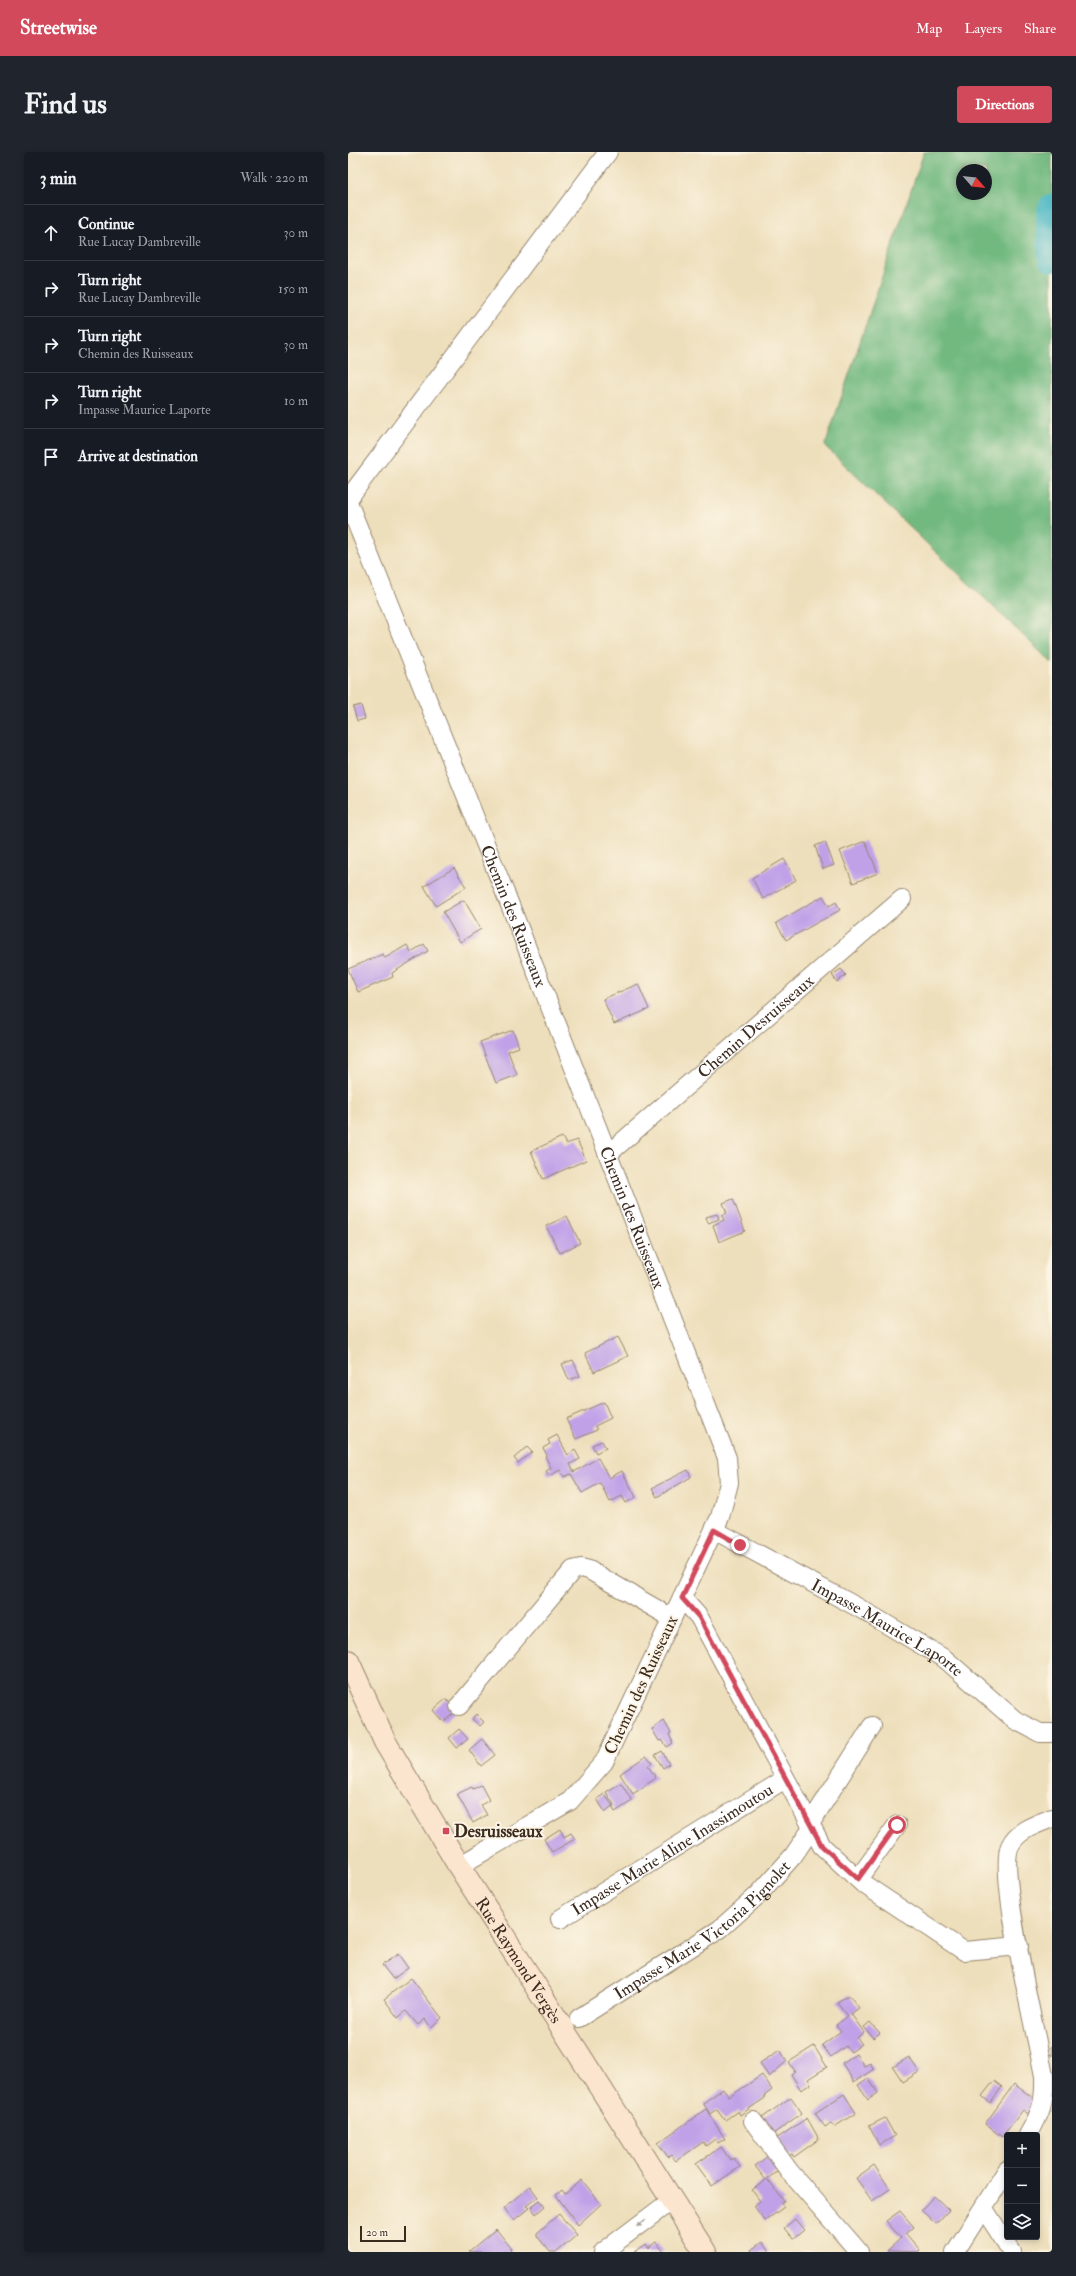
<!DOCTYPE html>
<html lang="en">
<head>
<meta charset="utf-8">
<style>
  body { margin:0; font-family:"IM FELL Double Pica",serif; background:#20242c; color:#f1f3f6 }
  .controls { position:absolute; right:12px; bottom:12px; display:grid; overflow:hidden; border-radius:4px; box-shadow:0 2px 6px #0003 }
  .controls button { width:36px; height:36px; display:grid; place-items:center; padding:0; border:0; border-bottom:1px solid #363941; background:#171b24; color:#f1f3f6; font:20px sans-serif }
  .compass { position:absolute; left:608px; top:12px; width:36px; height:36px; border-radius:50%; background:#171b24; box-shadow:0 2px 6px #0003; rotate:118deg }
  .scale { position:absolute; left:12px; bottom:10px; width:46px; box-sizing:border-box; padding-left:4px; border:2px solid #3b2a1e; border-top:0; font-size:11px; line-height:14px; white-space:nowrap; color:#3b2a1e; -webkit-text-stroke:3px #fcf5e5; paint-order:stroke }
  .stop { position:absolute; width:12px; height:12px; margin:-9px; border:3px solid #d1495b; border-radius:50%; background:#fff }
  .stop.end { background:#d1495b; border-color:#fff; box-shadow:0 1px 4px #0008 }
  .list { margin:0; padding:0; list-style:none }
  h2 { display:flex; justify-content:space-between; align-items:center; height:52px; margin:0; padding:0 16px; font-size:17px }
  h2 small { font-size:13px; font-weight:400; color:#9ea1a6 }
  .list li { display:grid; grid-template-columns:26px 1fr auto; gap:12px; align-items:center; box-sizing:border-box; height:56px; padding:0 16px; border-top:1px solid #363941 }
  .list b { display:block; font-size:15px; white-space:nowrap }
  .list p { margin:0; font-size:13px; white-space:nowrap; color:#9ea1a6 }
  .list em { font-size:13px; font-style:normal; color:#9ea1a6 }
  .icon { flex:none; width:22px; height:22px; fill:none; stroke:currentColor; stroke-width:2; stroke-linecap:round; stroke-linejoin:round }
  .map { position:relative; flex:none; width:704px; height:2100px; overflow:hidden; border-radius:4px }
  header { display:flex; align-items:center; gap:24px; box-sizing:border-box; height:56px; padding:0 20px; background:#d1495b; color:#fff }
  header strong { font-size:19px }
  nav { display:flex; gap:22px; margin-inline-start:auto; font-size:14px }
  .intro { display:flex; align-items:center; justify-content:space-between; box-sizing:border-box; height:96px; padding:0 24px }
  h1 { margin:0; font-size:28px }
  .button { padding:10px 18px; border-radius:4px; background:#d1495b; color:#fff; font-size:14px; font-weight:700 }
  main { display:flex; gap:24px; padding:0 24px }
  aside { flex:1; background:#171b24; border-radius:4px; box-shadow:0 2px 6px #0003 }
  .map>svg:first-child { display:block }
</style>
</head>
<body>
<header>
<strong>Streetwise</strong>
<nav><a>Map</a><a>Layers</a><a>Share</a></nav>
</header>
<div class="intro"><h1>Find us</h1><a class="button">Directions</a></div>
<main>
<aside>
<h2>3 min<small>Walk · 220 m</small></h2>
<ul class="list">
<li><svg class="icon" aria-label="ahead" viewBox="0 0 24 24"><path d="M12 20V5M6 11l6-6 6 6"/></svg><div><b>Continue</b><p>Rue Lucay Dambreville</p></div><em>30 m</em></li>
<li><svg class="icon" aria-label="right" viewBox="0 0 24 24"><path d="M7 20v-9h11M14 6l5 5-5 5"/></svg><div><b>Turn right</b><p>Rue Lucay Dambreville</p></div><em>150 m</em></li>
<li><svg class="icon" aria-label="right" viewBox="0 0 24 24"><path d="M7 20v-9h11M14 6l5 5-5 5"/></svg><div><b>Turn right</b><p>Chemin des Ruisseaux</p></div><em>30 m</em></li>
<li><svg class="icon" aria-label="right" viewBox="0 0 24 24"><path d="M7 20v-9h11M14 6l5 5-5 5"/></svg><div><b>Turn right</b><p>Impasse Maurice Laporte</p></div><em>10 m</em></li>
<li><svg class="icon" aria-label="arrive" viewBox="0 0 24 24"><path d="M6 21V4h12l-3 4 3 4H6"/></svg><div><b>Arrive at destination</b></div></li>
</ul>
</aside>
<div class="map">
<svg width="704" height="2100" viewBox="0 0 704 2100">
  <rect width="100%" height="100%" fill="#fcf5e5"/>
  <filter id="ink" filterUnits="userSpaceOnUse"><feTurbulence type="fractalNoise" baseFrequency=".025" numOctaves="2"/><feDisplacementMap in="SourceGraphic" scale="8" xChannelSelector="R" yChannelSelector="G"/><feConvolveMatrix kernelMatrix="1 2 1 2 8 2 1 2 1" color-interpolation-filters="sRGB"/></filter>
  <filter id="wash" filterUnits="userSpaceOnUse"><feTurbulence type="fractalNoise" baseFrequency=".012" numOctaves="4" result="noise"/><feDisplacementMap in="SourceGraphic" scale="16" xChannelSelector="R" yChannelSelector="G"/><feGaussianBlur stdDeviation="0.9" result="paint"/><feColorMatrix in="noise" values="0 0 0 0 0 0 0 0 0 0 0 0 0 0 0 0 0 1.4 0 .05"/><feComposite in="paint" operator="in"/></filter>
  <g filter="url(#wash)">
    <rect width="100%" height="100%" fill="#eedfbc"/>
    <path fill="#72b980" stroke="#56724f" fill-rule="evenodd" d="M576,0h128v511l-227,-217zM614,18h24v24h-24z"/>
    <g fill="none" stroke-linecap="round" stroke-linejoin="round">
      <path stroke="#49b7c4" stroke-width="28" d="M704,56l-2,9 2,41"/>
    </g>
    <g id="blocks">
      <g fill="#c0a1e8">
        <path d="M13,553l4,14 -8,2 -4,-14z"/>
        <path d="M517,689l13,32 -25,10 -13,-32z"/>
        <path d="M477,690l9,23 -11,4 -8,-23z"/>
        <path d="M436,707l12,21 -33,19 -11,-21z"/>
        <path d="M106,716l12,19 -30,19 -12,-20z"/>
        <path d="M475,744l6,10 7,-4 4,8 -54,30 -10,-17z"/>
        <path d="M116,748l17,29 -21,13 -17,-30z"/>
        <path d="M76,792l4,7 -36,22 1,4 -35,15 -10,-23 35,-15 2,4 22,-13 4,7z"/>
        <path d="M493,817l5,6 -9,7 -5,-7z"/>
        <path d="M290,832l11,25 -35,15 -11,-25z"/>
        <path d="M165,878l6,17 -11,4 9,24 -21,8 -16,-41z"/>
        <path d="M214,985l4,7 11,-4 9,20 -43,19 -12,-28z"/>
        <path d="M385,1047l12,32 -26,11 -6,-17 11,-5 -2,-5 5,-2 -4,-10z"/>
        <path d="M369,1062l2,5 -11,4 -2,-6z"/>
        <path d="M219,1064l13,27 -20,10 -14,-27z"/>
        <path d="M270,1185l10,19 -34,16 -9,-19z"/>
        <path d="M225,1208l7,16 -11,4 -7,-16z"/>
        <path d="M256,1250l7,16 -16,8 2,4 -21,9 -10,-20z"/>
        <path d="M209,1283l11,20 7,-5 5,9 -10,5 4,8 24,-14 11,20 13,-7 14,26 -10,6 -4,-7 -12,6 -10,-19 -18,10 -11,-19 -7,3 -4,-7 -11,6 -3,-5 5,-3 -6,-12 2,-1 -4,-7 7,-4 -2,-4z"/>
        <path d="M254,1289l4,7 -10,5 -4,-8z"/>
        <path d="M179,1295l5,5 -14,11 -4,-5z"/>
        <path d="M340,1318l3,7 -34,20 -5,-9z"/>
        <path d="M98,1547l11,12 -14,11 -10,-12z"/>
        <path d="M128,1562l8,8 -4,4 -8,-7z"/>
        <path d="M316,1569l7,12 -2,1 4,9 -6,4 -5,-7 -3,1 -7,-12z"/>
        <path d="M111,1577l9,10 -11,9 -8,-10z"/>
        <path d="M134,1587l13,16 -14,11 -12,-16z"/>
        <path d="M314,1599l7,13 -6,4 -8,-13z"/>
        <path d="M298,1604l6,7 -4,3 8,12 -23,16 -13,-20z"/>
        <path d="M273,1631l11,18 -17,11 -3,-6 -7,6 -8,-13 7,-5 9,12 1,-1 -8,-13z"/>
        <path d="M133,1633l8,15 -8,5 6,10 -14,8 -16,-29 15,-7 1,2z"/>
        <path d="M212,1677l4,8 7,-4 4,6 -23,13 -8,-13z"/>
        <path d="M50,1802l10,14 -15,11 -11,-14z"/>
        <path d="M63,1826l31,40 -11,9 -6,-8 -7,6 -12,-14 -8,7 -14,-19z"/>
        <path d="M501,1843l10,13 -8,6 13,18 -7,6 5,6 -11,8 -5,-6 -15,11 -9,-12 19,-14 -5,-6 12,-9 -11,-14z"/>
        <path d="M522,1870l10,11 -7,5 -9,-11z"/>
        <path d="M704,1893v11l-5,-5z"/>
        <path d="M466,1894l13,21 -19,12 3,5 -10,6 -10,-16 4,-3 -6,-9z"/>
        <path d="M432,1898l7,11 -18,16 -9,-14z"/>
        <path d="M508,1902l8,12 6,-3 4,6 -20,13 -12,-19z"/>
        <path d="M561,1905l10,15 -16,10 -10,-15z"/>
        <path d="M414,1923l10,15 -8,6 1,2 -25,17 -2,-4 -13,9 -8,-11 -7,5 -7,-11 20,-14 6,8z"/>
        <path d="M520,1926l10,15 -10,7 -10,-15z"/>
        <path d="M646,1929l8,6 -12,16 -8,-7z"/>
        <path d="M666,1932l26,19 -9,13 -8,-6 -21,27 -17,-13z"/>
        <path d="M496,1942l12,19 -22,14 -3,-4 -6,4 -10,-14z"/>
        <path d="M443,1945l11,16 -29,21 -11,-16z"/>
        <path d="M358,1957l19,30 -7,4 -3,-4 -9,7 -3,-4 -27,19 -5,-6 -3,2 -10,-14z"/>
        <path d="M459,1966l12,21 -25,18 -2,-3 -7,4 -12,-17z"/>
        <path d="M537,1966l10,18 -16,9 -10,-19z"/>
        <path d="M373,1995l9,13 4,-2 6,9 -28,19 -16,-22z"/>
        <path d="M424,2001l11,14 -16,12 17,22 -3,2 3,4 -19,14 -11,-15 6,-5 -8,-11 14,-10 -11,-14z"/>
        <path d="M526,2013l16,24 -18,12 -16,-23z"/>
        <path d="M234,2028l19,24 -23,21 -22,-30 6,-5 3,4z"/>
        <path d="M182,2034l8,11 -12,9 3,2 -15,12 -10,-12z"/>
        <path d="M586,2044l15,14 -13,14 -15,-14z"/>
        <path d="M192,2048l5,6 -9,8 -5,-7z"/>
        <path d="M552,2059l14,16 -8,7 14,16 -2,2 -31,-1 14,-13 -15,-17z"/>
        <path d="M211,2062l18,21 -20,17h-7l-13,-16v-3z"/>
        <path d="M447,2067l9,11 -11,9 -9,-11z"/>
        <path d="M148,2077l16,20 -3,3h-41z"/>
        <path d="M308,2090l8,10h-30l11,-8 3,4z"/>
        <path d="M414,2090l7,10h-17l-1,-2z"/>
      </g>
    </g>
  </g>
  <g filter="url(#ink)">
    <use href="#blocks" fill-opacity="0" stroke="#94846d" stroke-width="1"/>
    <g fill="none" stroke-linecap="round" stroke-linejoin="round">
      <g stroke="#94846d" stroke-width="20">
        <g id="minor">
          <path d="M0,347l260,-347"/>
          <path id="s1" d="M0,350l166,413 213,543 2,25 -9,34 -116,245 -34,39 -111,65"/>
          <path id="s2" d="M260,1002l294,-255"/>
          <path id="s3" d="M366,1378l145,78 86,51 70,61 25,13h12"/>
          <path d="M334,1446l17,19 123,229 40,37 102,68 55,-5"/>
          <path d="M111,1554l114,-136 8,-2 8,2 83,48"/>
          <path d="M462,1672l62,-98"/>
          <path d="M510,1727l39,-54"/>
          <path id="s4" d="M212,1767l225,-140"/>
          <path id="s5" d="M231,1866l141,-89 38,-34 35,-39 19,-28"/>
          <path d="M405,1969l37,51 69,80"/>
          <path d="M680,1983c13,-22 17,-33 16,-59 -7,-38 -47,-205 -34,-230 7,-16 27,-22 42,-28"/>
          <path d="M636,2057l28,43"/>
          <path d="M255,2100l69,-52"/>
          <path d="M607,2100l52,-82"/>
        </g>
      </g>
      <g stroke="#94846d" stroke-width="24">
        <g id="secondary">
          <path id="s6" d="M0,1509l37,81 74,124 246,386"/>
        </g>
      </g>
      <use href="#minor" stroke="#fff" stroke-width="18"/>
      <use href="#secondary" stroke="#fce5cf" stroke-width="22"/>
    </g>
    <defs><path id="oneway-solid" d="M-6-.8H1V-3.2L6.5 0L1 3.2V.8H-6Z"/></defs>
    <use fill="#a79f9a" href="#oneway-solid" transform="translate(293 2071) rotate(143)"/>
  </g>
  <g fill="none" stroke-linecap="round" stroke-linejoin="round" filter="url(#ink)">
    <path stroke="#d1495b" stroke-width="5" d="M392,1393l-26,-15 -32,68 17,19 123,229 36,33 39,-54"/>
  </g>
  <rect fill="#d1495b" stroke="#fcf5e5" stroke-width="1.5" x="94" y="1675" width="8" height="8" rx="2"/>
  <g text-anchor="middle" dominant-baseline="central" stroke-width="4" stroke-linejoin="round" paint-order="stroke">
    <g font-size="17" fill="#3b2a1e" stroke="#fcf5e5">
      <text stroke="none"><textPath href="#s1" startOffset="446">Chemin des Ruisseaux</textPath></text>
      <text stroke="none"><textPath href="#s2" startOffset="195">Chemin Desruisseaux</textPath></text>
      <text stroke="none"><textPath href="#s1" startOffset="770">Chemin des Ruisseaux</textPath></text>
      <text stroke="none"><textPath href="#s3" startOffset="199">Impasse Maurice Laporte</textPath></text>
      <text transform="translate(293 1533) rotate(-65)">Chemin des Ruisseaux</text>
      <text stroke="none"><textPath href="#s4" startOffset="132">Impasse Marie Aline Inassimoutou</textPath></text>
      <text stroke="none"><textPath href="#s5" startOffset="152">Impasse Marie Victoria Pignolet</textPath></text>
      <text stroke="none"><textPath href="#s6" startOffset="345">Rue Raymond Vergès</textPath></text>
    </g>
    <g font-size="17" font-weight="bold" fill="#3b2a1e" stroke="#fcf5e5" text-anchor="start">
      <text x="106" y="1679">Desruisseaux</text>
    </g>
  </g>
</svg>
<div class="controls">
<button>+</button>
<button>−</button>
<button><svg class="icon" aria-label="layers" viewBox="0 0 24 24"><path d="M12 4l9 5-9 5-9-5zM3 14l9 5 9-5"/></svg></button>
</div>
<svg class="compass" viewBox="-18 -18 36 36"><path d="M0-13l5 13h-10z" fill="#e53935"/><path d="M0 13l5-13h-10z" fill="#9ea1a6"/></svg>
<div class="scale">20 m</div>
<div class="stop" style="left:549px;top:1673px"></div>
<div class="stop end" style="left:392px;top:1393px"></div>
</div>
</main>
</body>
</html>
